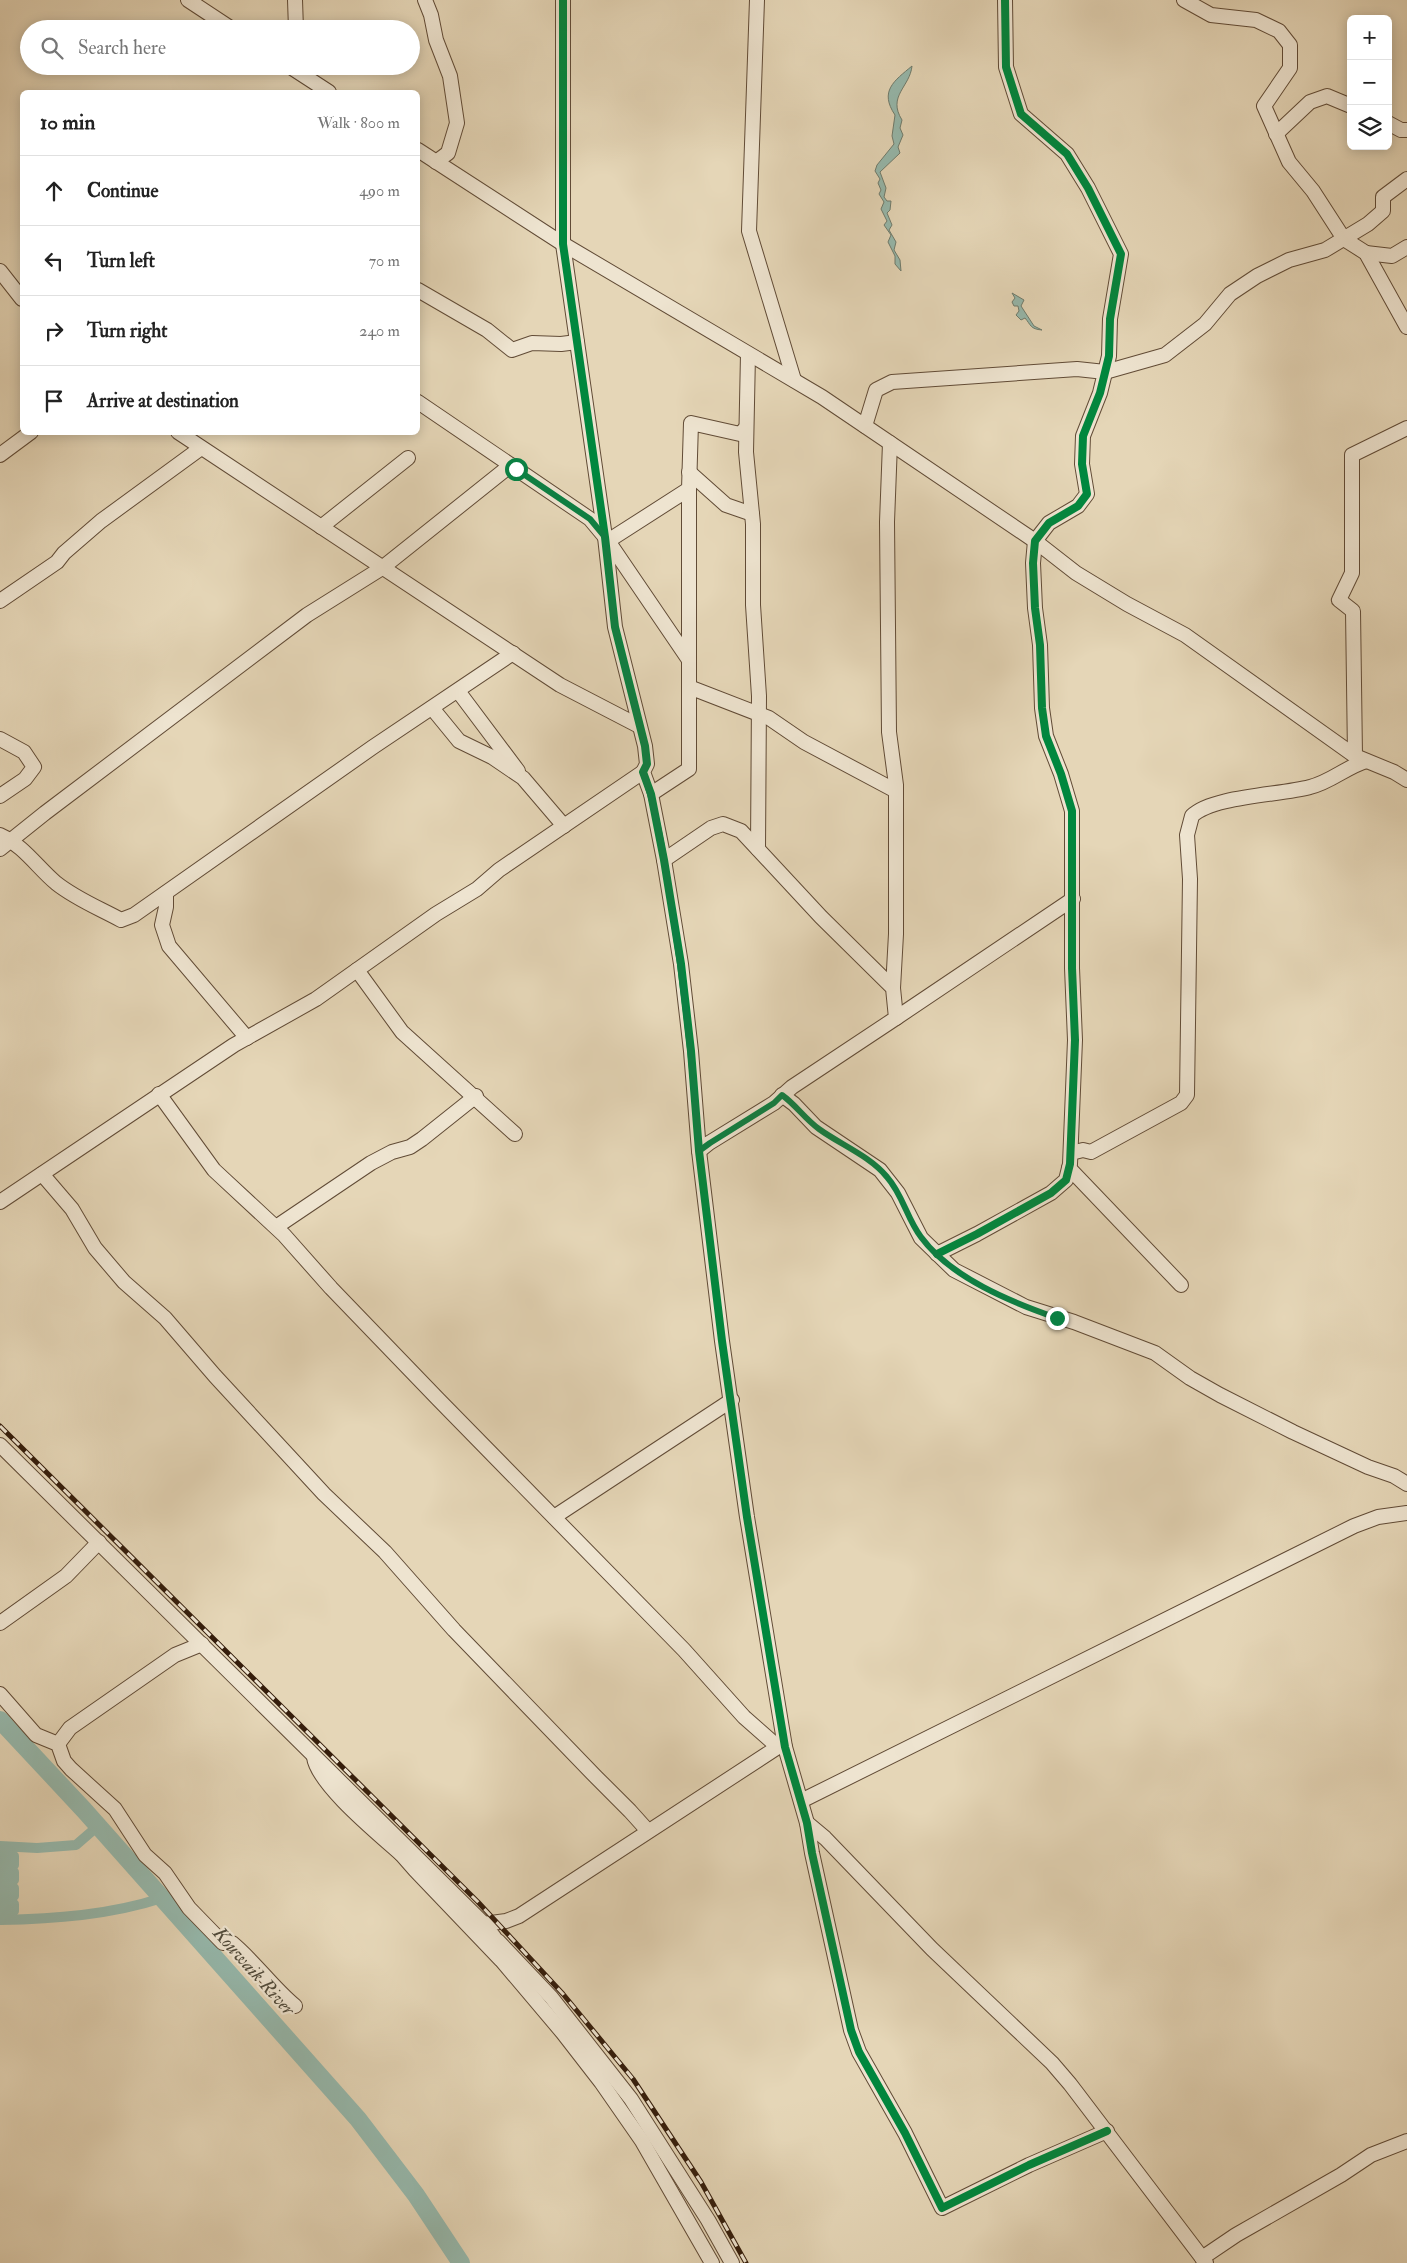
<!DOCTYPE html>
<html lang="en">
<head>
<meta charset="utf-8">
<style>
  body { margin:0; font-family:"IM FELL Double Pica",serif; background:#f2f2f2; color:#222 }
  .controls { position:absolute; right:15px; top:15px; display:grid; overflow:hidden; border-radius:8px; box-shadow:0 2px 12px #0003 }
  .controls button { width:45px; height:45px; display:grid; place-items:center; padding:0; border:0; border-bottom:1px solid #e0e0e0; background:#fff; color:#222; font:25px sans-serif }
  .stop { position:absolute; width:15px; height:15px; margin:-11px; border:4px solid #0b8043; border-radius:50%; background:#fff }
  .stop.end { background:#0b8043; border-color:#fff; box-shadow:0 1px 5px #0008 }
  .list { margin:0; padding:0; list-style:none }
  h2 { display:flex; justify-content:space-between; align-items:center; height:65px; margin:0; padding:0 20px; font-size:21px }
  h2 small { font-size:16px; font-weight:400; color:#767676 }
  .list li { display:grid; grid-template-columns:32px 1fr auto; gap:15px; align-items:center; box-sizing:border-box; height:70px; padding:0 20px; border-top:1px solid #e0e0e0 }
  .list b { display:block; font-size:19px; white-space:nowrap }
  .list em { font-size:16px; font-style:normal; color:#767676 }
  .icon { flex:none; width:28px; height:28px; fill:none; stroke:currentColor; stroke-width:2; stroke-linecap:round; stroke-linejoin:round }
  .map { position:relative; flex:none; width:1407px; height:2263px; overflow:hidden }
  .search { position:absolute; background:#fff; box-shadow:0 2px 12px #0003; left:20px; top:20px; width:400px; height:55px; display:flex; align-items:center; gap:12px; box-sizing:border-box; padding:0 18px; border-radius:28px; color:#767676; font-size:19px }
  .panel { position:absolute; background:#fff; box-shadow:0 2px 12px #0003; left:20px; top:90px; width:400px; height:345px; border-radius:8px }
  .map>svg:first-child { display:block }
</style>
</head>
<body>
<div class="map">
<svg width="1407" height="2263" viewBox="0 0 1407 2263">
  <rect width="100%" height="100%" fill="#e5d6b7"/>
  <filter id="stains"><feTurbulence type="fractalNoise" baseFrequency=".004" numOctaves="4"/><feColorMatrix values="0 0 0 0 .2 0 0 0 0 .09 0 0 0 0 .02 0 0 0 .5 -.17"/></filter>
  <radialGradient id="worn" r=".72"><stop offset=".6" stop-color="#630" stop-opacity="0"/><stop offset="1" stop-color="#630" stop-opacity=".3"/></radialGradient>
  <g fill="#96b9ad" stroke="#6f7b6c">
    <path d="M912,66c-2,21 -25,30 -10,54l-2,8 3,7 -5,12 2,6 -20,19 6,16 -2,9 3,4h4l-1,9 -3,3 5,12 -3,5 7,12 -2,8 6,10 1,11 -6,-7v-8l-7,-14 3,-7 -7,-10 3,-4 -6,-12 3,-7 -5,-8 2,-4 -3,-7 2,-4 -5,-8 2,-6 17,-21 -2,-8 3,-21c-16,-24 -1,-34 17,-49z"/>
    <path d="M1012,293l12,7 -3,6 13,20 8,4c-12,-1 -11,-5 -17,-12l-4,2 -5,-5 3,-4 -1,-5h-4l-2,-4 3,-4z"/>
  </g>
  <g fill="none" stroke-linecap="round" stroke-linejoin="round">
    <g stroke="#96b9ad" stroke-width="10">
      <path d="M0,1846l37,2 39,-3 22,-19"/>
      <path d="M0,1856h14v9h-14"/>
      <path d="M0,1880h14v-8h-12"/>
      <path d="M0,1888h14v8h-14"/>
      <path d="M0,1904h14v7h-14"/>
      <path d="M0,1920c54,-1 110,-5 162,-22"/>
    </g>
    <path stroke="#96b9ad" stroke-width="18" d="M0,1720l84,90 274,309 58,76 45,68"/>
    <g stroke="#614b36" stroke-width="16">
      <g id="minor">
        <path d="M188,0l44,29"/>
        <path d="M295,0l1,29"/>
        <path d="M425,0l6,15 5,25 14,36 7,47 -9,30 -12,9"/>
        <path d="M563,0v244l42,293 10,90 30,119 2,18 -4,8 8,22 13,66 17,104 10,87 8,100 23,190 25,176 38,230 22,76 5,30 39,177 8,22 46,81 37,75 87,-43 78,-34"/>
        <path d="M757,0l-8,231 45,149"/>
        <path d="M1184,0l27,15 45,5 23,11 11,14v23l-26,38 25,56 24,29 31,48 22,14 41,74"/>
        <path d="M289,66l40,26"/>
        <path d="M1388,123l13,7h6"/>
        <path d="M1276,134l34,-32 17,-6 24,10"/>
        <path d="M418,150l145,94 259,153 213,144 41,32 51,31 58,31 170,121 39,16 13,8"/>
        <path d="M1366,253l26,3 15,-9"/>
        <path d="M0,271l22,28"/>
        <path d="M418,290l69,40 25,20 20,-7 29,1 16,-2"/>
        <path d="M748,354l-2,98 7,72v81l6,91 -1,153"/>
        <path d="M418,402l172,117 15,18 6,2 78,-50 2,-66 49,11 6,-6"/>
        <path d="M865,426l11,-36 16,-8 185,-13 28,3 60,-17 40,-31 25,-30 27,-18 32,-16 36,-10 43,-26 15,-13v-14l24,-18"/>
        <path d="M178,432l382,253 79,41"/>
        <path d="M890,443l-3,79 2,210 7,53v149l-3,54"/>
        <path d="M0,455l31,-23"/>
        <path d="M689,472l37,33 26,9"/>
        <path d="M321,527l87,-69"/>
        <path d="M606,538l83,122"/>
        <path d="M0,601l57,-39 7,-9 37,-32 100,-73"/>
        <path d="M689,687l80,31 35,24 92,49"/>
        <path d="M458,691l60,80"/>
        <path d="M432,708l27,33 33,16 31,21 41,48"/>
        <path d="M0,739l24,13 10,15 -9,12 -25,17"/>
        <path d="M1355,756l-2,-145 -14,-11 13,-27v-118l55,-27"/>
        <path d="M651,794l38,-25v-280"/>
        <path d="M0,835c24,11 37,32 56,48 20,16 43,25 65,37l13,-5 239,-168 140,-94"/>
        <path d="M0,849l45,-36 262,-198 75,-47 129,-103"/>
        <path d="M664,860l47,-32 12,-4 18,7 80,86 72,71 3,30 -104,69 -18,16 -65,40 -10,8"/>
        <path d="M166,893v14l-4,18 7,21 78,92"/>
        <path d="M357,970l45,62 113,102"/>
        <path d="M896,1018l177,-119"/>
        <path d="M159,1094l55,76 70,65 47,53 107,111 246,251 60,67 34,30"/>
        <path d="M782,1095l12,9 22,23 64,43 18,23 23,45 33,32 72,37 48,15 81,31 35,25 30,17 73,37 75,35 26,9 13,8"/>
        <path d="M1071,1153l12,-3 8,2 90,-49 6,-8 3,-216 -3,-44 5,-19c20,-20 89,-21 118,-29 21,-5 36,-20 56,-26"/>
        <path d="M1069,1168l112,117"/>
        <path d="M42,1174l30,35 23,39 29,34 41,36 50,58 109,118 61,58 69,78 142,147 34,34 18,20"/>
        <path d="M0,1202l234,-157 82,-46 120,-85 41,-25 22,-19 144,-98"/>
        <path d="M276,1227l95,-64 21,-11 18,-5 12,-8 54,-43"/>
        <path d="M937,1254l40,-20 74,-41 15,-13 4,-16 5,-124 -3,-72v-157l-11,-37 -15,-38 -4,-28 -2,-63 -5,-37 -2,-45 2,-22 14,-18 29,-17 9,-12 -5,-30 1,-28 17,-43 9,-37 1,-37 11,-65 -33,-66 -21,-34 -46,-40 -15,-47 -1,-67"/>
        <path d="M0,1445l484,479"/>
        <path d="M554,1517l178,-117"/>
        <path d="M0,1623l66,-47 33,-34"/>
        <path d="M0,1694l36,41 22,9 6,17 7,8 44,40 30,46 20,18 24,35 34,35h9c23,19 40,44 63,63"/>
        <path d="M58,1744l12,-16 105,-73 27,-11"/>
        <path d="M314,1757c3,27 66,78 87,97"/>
        <path d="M801,1801l553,-275 24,-9 29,-4"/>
        <path d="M807,1823l18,15 107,111 120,114 18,21 136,179"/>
        <path d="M399,1844l2,10 14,16 86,90"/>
        <path d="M498,1941l53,56 80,102 77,121 24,43"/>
        <path d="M1202,2258l34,-23 105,-60 30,-20 36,-14"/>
        <path d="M712,2263l-70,-122 -41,-59 -38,-49 -60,-71 -9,-25 -10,-13 22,-3 13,-5 259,-169h7"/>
      </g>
    </g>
    <use href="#minor" stroke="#eee4d0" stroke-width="14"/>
    <g stroke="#351d0b" stroke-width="5">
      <path id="rail" d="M0,1426l478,476 85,92 70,85 68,103 45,81"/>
    </g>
    <use href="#rail" stroke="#eee4d0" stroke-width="3" stroke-dasharray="9" stroke-linecap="butt"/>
    <g stroke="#eee4d0" stroke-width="11">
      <g id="cycleway">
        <path d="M563,0v244l42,293 10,90 30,119 2,18 -4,8 8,22 13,66 17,104 10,87 8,100 23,190 25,176 38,230 22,76 5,30 39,177 8,22 46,81 37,75 87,-43 78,-34"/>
        <path d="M937,1254l40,-20 74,-41 15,-13 4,-16 5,-124 -3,-72v-157l-11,-37 -15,-38 -4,-28 -2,-63 -5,-37 -2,-45 2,-22 14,-18 29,-17 9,-12 -5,-30 1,-28 17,-43 9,-37 1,-37 11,-65 -33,-66 -21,-34 -46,-40 -15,-47 -1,-67"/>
      </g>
    </g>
    <use href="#cycleway" stroke="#00873e" stroke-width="8"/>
  </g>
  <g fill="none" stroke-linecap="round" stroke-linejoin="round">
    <path stroke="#0b8043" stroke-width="6" d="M516,469l74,50 15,18 10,90 30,119 2,18 -4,8c15,42 21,87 28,130 13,83 22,166 28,249l11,-8 64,-40 8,-8c14,10 23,24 37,34 22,16 51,27 68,48 16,18 20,42 34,60 30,41 90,65 136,81"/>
  </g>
  <g text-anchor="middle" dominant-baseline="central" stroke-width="4.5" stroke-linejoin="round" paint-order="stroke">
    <g font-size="19" font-style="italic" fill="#524c3c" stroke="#eee4d0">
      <text transform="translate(254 1971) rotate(48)">Kouwaik River</text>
    </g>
  </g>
  <rect width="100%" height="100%" filter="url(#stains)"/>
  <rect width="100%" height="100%" fill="url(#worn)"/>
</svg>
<div class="controls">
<button>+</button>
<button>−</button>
<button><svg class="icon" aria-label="layers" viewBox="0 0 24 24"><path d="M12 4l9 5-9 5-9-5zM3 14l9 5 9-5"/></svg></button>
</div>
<div class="stop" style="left:516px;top:469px"></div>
<div class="stop end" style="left:1057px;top:1318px"></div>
<div class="search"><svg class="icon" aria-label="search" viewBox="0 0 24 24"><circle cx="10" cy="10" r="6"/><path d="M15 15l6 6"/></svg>Search here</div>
<section class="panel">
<h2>10 min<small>Walk · 800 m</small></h2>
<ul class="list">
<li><svg class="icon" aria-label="ahead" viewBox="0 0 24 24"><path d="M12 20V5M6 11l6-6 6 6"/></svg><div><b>Continue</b></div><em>490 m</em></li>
<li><svg class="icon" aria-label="left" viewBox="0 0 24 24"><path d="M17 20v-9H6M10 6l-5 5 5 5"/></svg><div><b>Turn left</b></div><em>70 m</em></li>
<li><svg class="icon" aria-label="right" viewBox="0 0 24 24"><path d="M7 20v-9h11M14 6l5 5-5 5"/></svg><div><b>Turn right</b></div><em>240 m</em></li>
<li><svg class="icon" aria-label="arrive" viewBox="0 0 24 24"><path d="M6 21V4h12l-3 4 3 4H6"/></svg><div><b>Arrive at destination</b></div></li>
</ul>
</section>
</div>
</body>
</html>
